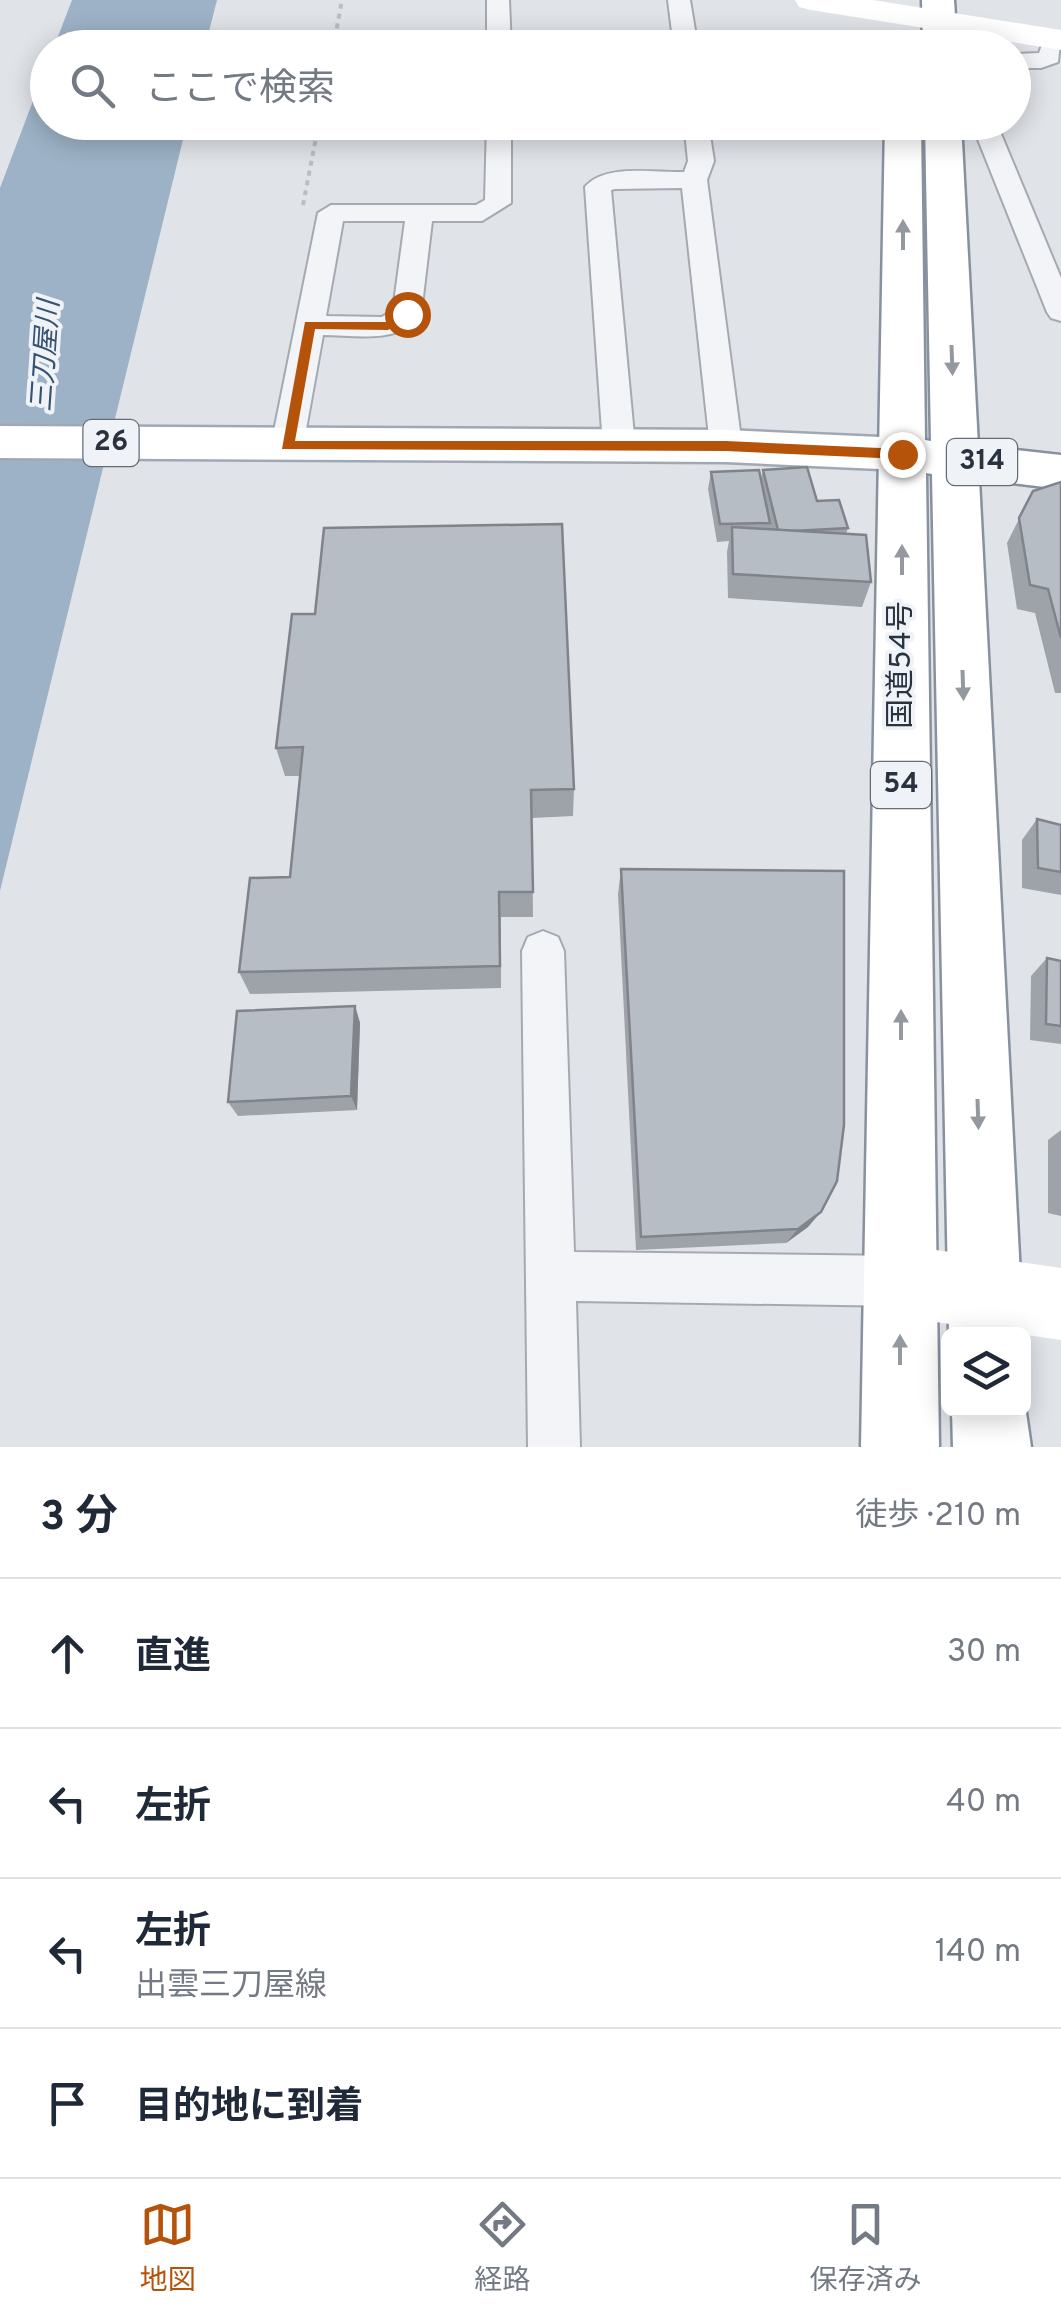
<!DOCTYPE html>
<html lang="ja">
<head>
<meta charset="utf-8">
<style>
  body { margin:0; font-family:Overpass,"Noto Sans JP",sans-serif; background:#f2f2f3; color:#1f2937 }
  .controls { position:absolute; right:30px; bottom:30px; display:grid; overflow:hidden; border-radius:15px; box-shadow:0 5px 25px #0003 }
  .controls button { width:90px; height:90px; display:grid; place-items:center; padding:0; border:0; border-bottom:2px solid #e0e1e3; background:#fff; color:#1f2937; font:50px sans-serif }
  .stop { position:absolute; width:30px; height:30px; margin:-22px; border:8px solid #b45309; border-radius:50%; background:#fff }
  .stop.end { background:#b45309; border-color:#fff; box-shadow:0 2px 10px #0008 }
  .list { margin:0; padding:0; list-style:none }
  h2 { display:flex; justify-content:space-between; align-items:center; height:130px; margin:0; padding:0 40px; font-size:42px }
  h2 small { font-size:32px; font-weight:400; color:#747a83 }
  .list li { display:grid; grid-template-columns:65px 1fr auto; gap:30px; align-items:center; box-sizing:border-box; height:150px; padding:0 40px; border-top:2px solid #e0e1e3 }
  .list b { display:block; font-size:38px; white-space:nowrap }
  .list p { margin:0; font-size:32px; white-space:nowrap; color:#747a83 }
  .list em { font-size:32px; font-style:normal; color:#747a83 }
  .icon { flex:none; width:55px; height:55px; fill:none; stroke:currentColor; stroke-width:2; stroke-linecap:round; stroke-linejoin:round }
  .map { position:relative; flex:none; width:1061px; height:1447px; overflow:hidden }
  .search { position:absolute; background:#fff; box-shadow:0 5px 25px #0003; left:30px; right:30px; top:30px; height:110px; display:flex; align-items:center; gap:25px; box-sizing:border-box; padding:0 35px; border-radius:55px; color:#747a83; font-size:38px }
  .sheet { height:730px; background:#fff }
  nav { display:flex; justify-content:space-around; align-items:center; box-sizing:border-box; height:140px; border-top:2px solid #e0e1e3; background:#fff; font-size:28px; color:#747a83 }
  nav a { display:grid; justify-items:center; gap:5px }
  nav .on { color:#b45309 }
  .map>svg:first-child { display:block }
</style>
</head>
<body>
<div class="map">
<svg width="1061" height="1447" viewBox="0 0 1061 1447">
  <rect width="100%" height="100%" fill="#e0e3e8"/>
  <g fill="#9db2c6">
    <path d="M72,0h145l-12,47h-151z"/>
    <path d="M47,64l1,58 139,1 -187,768v-703z"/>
  </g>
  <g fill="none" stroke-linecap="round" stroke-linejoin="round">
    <g stroke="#a5aab2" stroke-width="4">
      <g id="street">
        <path d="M487,0h22l2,48h-24z"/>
        <path d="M668,0h22l8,48h-24z"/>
        <path d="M1054,32l7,2 -3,28 -17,6h-27v-14l25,-1 7,-19z"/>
        <path d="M487,122h24v81l-29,18h-50l-11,93c-20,31 -66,21 -98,21l-20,111 -5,8 -11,3 -11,-3 -5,-8 47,-233 13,-8h145l9,-5zM343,221h62l-12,89 -11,7 -56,-1z"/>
        <path d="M684,122h24l6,39 -7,19 35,266 -5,8 -11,3 -11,-3 -5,-8 -28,-258 -67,1 -4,1 24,256 -5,8 -11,3 -11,-3 -5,-8 -18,-259c20,-24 70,-14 99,-15l4,-11z"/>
        <path d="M971,122h25l65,156v43l-10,-3 -4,-6z"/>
        <path d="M543,931l15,6 6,14 10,301 327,4 17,8 8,17 -8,17 -17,8 -325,-5 4,146h-52l-6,-496 6,-14z"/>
      </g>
    </g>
    <g stroke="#a0a8b3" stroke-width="5">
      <path id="primary" d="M0,426l726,4 176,8 17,4 6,12 -6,12 -17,4 -176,-8 -726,-4z"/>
    </g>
    <g stroke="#88919e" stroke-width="5">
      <g id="highway">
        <path d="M922,0h32l3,48h-34z"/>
        <path d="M885,122h36l4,318 6,1 -6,-319h36l17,324 83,9v34l-82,-10 44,855h-74l-17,-860 -6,-1 13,974h-78z"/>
        <path d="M1024,1399l7,48h-78l-1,-37h72z"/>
      </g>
    </g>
    <g stroke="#babec3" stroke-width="4" stroke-dasharray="5 5" stroke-linecap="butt">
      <path d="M333,48l9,-48"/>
      <path d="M303,205l16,-83"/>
    </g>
    <use href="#street" fill="#f2f4f7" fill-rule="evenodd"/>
    <g fill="#fff" fill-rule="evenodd">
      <path d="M795,0h78l188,30v20l-250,-40 -12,-3z"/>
      <path d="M901,1245l160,23v72l-160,-23 -26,-10 -10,-26 10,-26z"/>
    </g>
    <use href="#primary" fill="#fff" fill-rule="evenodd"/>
    <use href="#highway" fill="#fff" fill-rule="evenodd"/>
  </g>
  <g fill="#9da3a9">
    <path d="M763,470l54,31 31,27 -2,6 25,48 -9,25 -134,-9 -1,-46 2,-11 -12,1 -9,-53 3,-17 50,7z"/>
    <path d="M1061,482v211h-6l-20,-80 -18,-4 -10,-66 26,-52z"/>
    <path d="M315,614l259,175 -1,27 -41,2 1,99h-32v71l-251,6 -11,-22 51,-95 10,-101h-15l-9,-28z"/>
    <path d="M1037,819l24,6v70l-39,-7v-48z"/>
    <path d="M621,869l187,358 -22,16 -150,7 -18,-356z"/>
    <path d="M1047,958l14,3v83l-31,-4 1,-64z"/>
    <path d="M355,1006l5,17 -3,87 -119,6 -10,-14z"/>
    <path d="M1061,1130v86l-13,-3v-73z"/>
  </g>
  <g fill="#80848a">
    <path d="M355,1006l5,17 -3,87 -6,-14z"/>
    <path d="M821,1212l-13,15 -22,16 12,-14z"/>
  </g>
  <g fill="#b7bdc5" stroke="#80848a" stroke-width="2.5">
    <path d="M807,467l10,34 22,-1 9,28 -55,3 -15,-1 -15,-60z"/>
    <path d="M759,470l11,53 -50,1 -9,-52z"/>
    <path d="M1061,482v156l-13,-49 -18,-4 -11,-67 14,-27z"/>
    <path d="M562,524l12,265 -43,1 2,102h-34l1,74 -261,6 11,-94 40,-1 13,-130 -27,1 16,-134h23l9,-86z"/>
    <path d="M732,527l134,8 5,47 -138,-8z"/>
    <path d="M1037,819l24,6v47l-23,-4z"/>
    <path d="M621,869l223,2v254l-7,56 -16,31 -23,17 -157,8z"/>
    <path d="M1047,958l14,3v65l-15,-2z"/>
    <path d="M355,1006l-4,90 -123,6 9,-91z"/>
  </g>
  <defs><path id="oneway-solid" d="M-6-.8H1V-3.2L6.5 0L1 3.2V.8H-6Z" transform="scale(2.5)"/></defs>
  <g fill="#94989f">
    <use href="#oneway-solid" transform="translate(903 235) rotate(-90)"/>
    <use href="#oneway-solid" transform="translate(952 360) rotate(88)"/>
    <use href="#oneway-solid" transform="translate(902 560) rotate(-90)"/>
    <use href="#oneway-solid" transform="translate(963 685) rotate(88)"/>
    <use href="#oneway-solid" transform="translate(901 1025) rotate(-90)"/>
    <use href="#oneway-solid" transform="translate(978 1114) rotate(88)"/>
    <use href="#oneway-solid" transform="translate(900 1350) rotate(-90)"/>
  </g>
  <path fill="#b45309" d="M407,310l6,4 -2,3 -23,13 -73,-1 -20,112h431l176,8 7,5 -7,5 -176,-8 -444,-2 23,-127h81z"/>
  <g text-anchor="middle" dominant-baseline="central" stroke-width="8" stroke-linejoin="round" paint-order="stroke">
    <g font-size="28" font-style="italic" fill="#355271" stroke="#eff2f6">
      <text transform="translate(47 356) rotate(-86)">三刀屋川</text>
    </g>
    <g fill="#eff2f6" stroke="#646c76" stroke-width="2.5">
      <rect x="83.5" y="420" width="55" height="46" rx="8"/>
      <rect x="947" y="439" width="70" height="46" rx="8"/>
      <rect x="871" y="762" width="60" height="46" rx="8"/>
    </g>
    <g font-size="28" font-weight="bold" fill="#29323f">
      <text x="111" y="443">26</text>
      <text x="982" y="462">314</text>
      <text x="901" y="785">54</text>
    </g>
    <g font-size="30" fill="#29323f" stroke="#eff2f6">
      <text transform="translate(902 665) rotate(-90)">国道54号</text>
    </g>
  </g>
</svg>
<div class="controls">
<button><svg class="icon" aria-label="layers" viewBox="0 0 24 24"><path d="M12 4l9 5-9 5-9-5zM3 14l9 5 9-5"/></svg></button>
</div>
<div class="stop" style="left:407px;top:314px"></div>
<div class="stop end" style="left:902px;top:454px"></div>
<div class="search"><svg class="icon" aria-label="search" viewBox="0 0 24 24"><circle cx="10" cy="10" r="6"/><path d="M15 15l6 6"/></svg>ここで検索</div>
</div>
<section class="sheet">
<h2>3 分<small>徒歩 · 210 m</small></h2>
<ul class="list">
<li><svg class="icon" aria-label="ahead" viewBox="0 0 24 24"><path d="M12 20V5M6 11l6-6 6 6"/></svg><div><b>直進</b></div><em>30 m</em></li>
<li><svg class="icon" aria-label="left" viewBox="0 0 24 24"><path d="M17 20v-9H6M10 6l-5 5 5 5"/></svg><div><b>左折</b></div><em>40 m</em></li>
<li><svg class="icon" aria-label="left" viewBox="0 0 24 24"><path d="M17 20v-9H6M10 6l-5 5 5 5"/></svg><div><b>左折</b><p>出雲三刀屋線</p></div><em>140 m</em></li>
<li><svg class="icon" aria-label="arrive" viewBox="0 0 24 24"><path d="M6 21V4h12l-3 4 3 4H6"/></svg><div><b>目的地に到着</b></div></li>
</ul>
</section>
<nav>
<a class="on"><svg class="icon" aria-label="map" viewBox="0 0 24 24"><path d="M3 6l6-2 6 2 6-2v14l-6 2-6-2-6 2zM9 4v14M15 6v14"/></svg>地図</a>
<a><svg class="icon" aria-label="directions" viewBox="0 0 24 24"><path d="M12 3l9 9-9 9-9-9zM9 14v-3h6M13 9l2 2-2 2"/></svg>経路</a>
<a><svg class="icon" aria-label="saved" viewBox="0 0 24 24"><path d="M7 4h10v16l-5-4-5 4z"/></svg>保存済み</a>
</nav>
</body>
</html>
